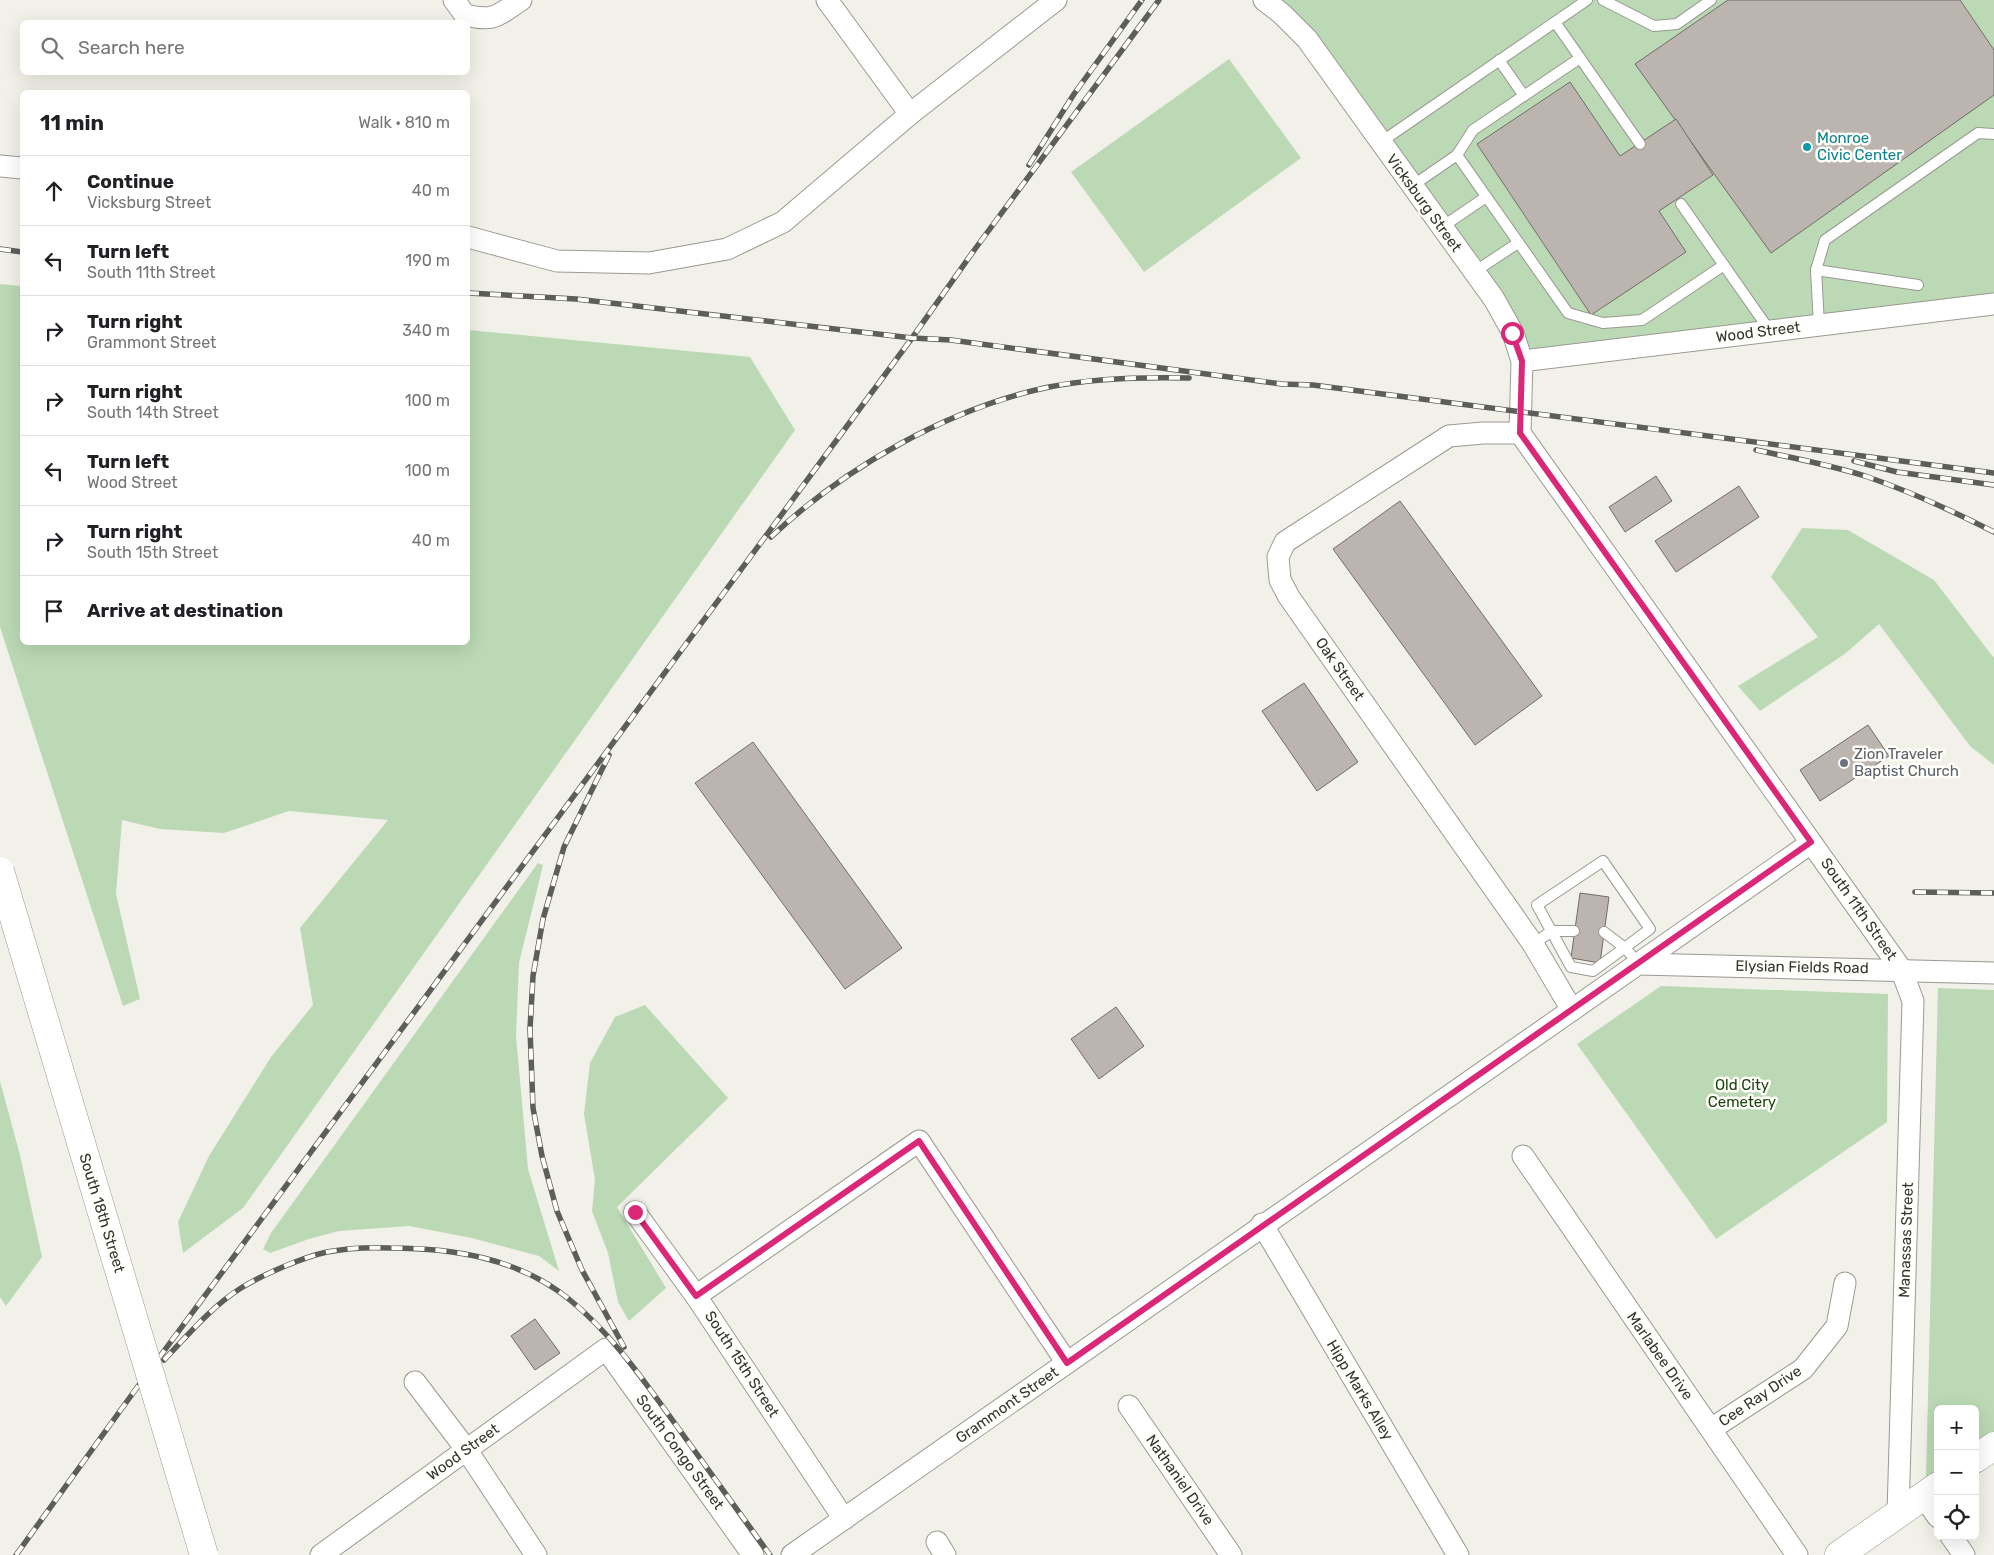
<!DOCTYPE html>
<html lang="en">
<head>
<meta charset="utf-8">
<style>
  body { margin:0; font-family:Rubik,sans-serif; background:#f2f2f2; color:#202124 }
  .controls { position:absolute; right:15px; bottom:15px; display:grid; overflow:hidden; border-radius:8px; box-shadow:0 5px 20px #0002 }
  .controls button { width:45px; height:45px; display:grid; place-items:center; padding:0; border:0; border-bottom:1px solid #e0e0e0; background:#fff; color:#202124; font:25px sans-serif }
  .stop { position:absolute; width:15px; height:15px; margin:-11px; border:4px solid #db2777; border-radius:50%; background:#fff }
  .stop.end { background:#db2777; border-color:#fff; box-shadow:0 1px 5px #0008 }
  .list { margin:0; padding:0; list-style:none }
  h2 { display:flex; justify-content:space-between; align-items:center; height:65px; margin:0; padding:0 20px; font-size:21px }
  h2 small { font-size:16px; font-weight:400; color:#757577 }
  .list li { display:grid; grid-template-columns:32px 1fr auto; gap:15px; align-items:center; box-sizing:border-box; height:70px; padding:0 20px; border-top:1px solid #e0e0e0 }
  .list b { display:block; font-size:19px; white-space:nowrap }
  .list p { margin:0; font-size:16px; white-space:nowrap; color:#757577 }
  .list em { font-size:16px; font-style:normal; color:#757577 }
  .icon { flex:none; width:28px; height:28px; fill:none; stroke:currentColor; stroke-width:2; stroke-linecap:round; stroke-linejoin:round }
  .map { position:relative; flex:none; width:1994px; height:1555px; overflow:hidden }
  .search { position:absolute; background:#fff; box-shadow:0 5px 20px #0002; left:20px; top:20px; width:450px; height:55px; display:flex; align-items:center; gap:12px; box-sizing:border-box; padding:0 18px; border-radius:8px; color:#757577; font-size:19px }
  .panel { position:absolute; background:#fff; box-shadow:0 5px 20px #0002; left:20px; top:90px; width:450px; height:555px; border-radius:8px }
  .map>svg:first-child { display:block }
</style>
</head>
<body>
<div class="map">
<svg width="1994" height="1555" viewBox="0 0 1994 1555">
  <rect width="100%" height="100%" fill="#f2f1e9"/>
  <g fill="#bbd9b4">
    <path d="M1264,0h730v304l-472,57 -28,-62z"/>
    <path d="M1229,59l72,99 -157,114 -73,-100z"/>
    <path d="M0,284l22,2v356h446v-312l282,27 45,73 -552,778 -60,45 -5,-31 31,-66 62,-99 42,-52 -13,-77 88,-108 -99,-9 -65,22 -64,-4 -38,-9 -6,74 24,105 -17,7 -123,-379z"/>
    <path d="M1802,528l46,2 86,50 60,78v107l-24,-19 -91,-122 -33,29 -86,58 -22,-25 80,-49 -47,-60z"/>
    <path d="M538,863l5,2 -24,98 -3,73 12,133 31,102 -20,-15 -67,-18 -63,-12 -70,5 -30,8 -39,14 -7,-4 8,-16z"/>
    <path d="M1661,986l227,8 -1,128 -171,117 -139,-195z"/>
    <path d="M1938,988l56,2v441l-19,13v-35h-37v61l-12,8z"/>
    <path d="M645,1005l83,93 -111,109 49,81 -37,33 -11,-19 -10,-49 -16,-42 3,-31 -11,-66 6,-51 25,-46z"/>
    <path d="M0,1081l20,74 22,102 -36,49 -6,-9z"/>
  </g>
  <g fill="#bbb4af" stroke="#726c68">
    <path d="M1728,0h232l34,50v45l-223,158 -136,-189z"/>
    <path d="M1570,82l50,74 56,-37 37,56 -54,36 27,41 -95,63 -114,-171z"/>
    <path d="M1656,476l16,25 -47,31 -16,-25z"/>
    <path d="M1739,486l20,31 -83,55 -21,-31z"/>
    <path d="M1400,501l142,195 -67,49 -142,-196z"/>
    <path d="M1304,683l54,79 -41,29 -55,-80z"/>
    <path d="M1868,725l21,31 -69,45 -20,-31z"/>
    <path d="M753,742l149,206 -57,41 -150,-206z"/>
    <path d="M1580,893l29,4 -9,66 -29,-5z"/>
    <path d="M1116,1007l28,39 -45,33 -28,-40z"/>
    <path d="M535,1319l25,34 -25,17 -24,-34z"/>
  </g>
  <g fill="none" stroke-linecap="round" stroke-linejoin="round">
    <g stroke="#9a9992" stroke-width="12">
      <g id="lane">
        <path d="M1603,0l51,26 23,-2 34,-24"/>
        <path d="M1555,22l85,122"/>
        <path d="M1499,60l25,36"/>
        <path d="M1381,142l206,-142"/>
        <path d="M1457,155l16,-25 107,-72"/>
        <path d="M1412,186l45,-31 111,158 35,10 39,-3 82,-55"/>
        <path d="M1681,204l89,127"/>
        <path d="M1442,227l44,-30"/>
        <path d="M1816,270l102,15"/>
        <path d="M1474,272l44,-29"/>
        <path d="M1819,325l-3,-55 9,-30 153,-107 16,1"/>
        <path d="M1603,861l47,68 -57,42 -22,-4 -34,-62z"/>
        <path d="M1604,932l21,16 14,16"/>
        <path d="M1533,944l19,-13h22"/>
      </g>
    </g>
    <g stroke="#9a9992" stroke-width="23">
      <g id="street">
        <path d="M454,0l11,15c29,7 32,1 56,-15"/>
        <path d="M827,0l83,114"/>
        <path d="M1264,0l18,14 25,25 187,260 19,34 9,28 -2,72"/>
        <path d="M0,166l22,2"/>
        <path d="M468,237l89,24 92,2 78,-14 56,-27 127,-108 146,-114"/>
        <path d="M1522,361l472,-57"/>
        <path d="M1520,433l381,536 12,32 -15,512"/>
        <path d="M1520,433h-37l-34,3 -164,106 -7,15 2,23 9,17 244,347 39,66"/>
        <path d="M1639,964l355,9"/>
        <path d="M1523,1156l274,399"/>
        <path d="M635,1212l61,84 148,223"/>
        <path d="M1262,1224l196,331"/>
        <path d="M696,1296l223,-155 148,222"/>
        <path d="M415,1382l51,67 70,106"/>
        <path d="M1129,1406l102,149"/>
        <path d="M1711,1429l92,-60 34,-43 8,-43"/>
        <path d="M1923,1496l15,21"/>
        <path d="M1951,1536l13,19"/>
        <path d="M937,1542l8,13"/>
        <path d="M321,1555l285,-206 147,206"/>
        <path d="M792,1555l1019,-712"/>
      </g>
    </g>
    <g stroke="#9a9992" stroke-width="29">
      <g id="secondary">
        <path d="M1975,1459l19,-13"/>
        <path d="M1839,1555l99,-69"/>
      </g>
    </g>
    <use href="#lane" stroke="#fff" stroke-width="10"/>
    <use href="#street" stroke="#fff" stroke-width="21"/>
    <use href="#secondary" stroke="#fff" stroke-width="28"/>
    <g stroke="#5d5d59" stroke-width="5.5">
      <g id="rail">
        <path d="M1029,165l45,-71 68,-94"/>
        <path d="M0,249l22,3"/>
        <path d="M468,293l108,6 336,39 39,2 331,44 31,1 681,88"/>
        <path d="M1756,450c37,8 75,15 112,27 43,15 85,34 126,55"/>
        <path d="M1854,461l43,11 97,13"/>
        <path d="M771,537c73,-69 178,-129 278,-150 45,-9 93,-10 140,-9"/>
        <path d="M609,755l-45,92 -21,72 -10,57 -3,53 3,79 9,48 15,55 25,59 42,77"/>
        <path d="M1915,892l79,1"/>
        <path d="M164,1360c24,-25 47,-53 77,-72 21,-13 62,-31 86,-36 21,-4 41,-5 63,-4 63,0 129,10 180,52 43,35 74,81 106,125 31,43 63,87 94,130"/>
        <path d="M16,1555l117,-162 779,-1055 63,-89 184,-249"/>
      </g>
    </g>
    <use href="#rail" stroke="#fffef9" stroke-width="4" stroke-dasharray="11" stroke-linecap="butt"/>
    <g stroke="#9a9992" stroke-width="29" stroke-linecap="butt">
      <path id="secondary-bridge" d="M0,871l204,684"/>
    </g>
    <use href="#secondary-bridge" stroke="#fff" stroke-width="28"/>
  </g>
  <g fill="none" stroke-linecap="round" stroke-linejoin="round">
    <path stroke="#db2777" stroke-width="6" d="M635,1212l61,84 223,-155 148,222c247,-175 497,-346 744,-521l-291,-409 2,-72 -10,-28"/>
  </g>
  <circle fill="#0f9aa8" stroke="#fffef9" stroke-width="2" cx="1807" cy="147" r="5"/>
  <circle fill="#6b7280" stroke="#fffef9" stroke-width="2" cx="1844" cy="763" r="5"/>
  <g text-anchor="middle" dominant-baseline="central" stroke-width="5" stroke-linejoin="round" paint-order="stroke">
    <g font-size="15" fill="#0d838f" stroke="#fffef9" text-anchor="start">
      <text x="1817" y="138">Monroe<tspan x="1817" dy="17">Civic Center</tspan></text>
    </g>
    <g font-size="15" fill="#343431" stroke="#fffef9">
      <text transform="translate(1424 203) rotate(54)">Vicksburg Street</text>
      <text transform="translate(1758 332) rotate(-7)">Wood Street</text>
      <text transform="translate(1340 669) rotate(55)">Oak Street</text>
      <text transform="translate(1859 909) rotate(55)">South 11th Street</text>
      <text transform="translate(1802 967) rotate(1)">Elysian Fields Road</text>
      <text transform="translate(102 1213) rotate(73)">South 18th Street</text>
      <text transform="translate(1906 1240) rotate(-88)">Manassas Street</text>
      <text transform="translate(1660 1356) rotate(55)">Marlabee Drive</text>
      <text transform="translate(742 1364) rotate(57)">South 15th Street</text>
      <text transform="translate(1360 1390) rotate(59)">Hipp Marks Alley</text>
      <text transform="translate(1760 1396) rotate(-34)">Cee Ray Drive</text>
      <text transform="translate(1007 1405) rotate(-35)">Grammont Street</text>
      <text transform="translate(463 1452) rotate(-36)">Wood Street</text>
      <text transform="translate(680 1452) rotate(54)">South Congo Street</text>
      <text transform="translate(1180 1480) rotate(55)">Nathaniel Drive</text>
    </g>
    <g font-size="15" fill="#5b616d" stroke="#fffef9" text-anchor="start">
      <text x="1854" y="754">Zion Traveler<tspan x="1854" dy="17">Baptist Church</tspan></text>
    </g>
    <g font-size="15" fill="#1b4311" stroke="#fffef9">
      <text x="1742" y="1085">Old City<tspan x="1742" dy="17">Cemetery</tspan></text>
    </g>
  </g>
</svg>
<div class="controls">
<button>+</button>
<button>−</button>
<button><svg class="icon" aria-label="locate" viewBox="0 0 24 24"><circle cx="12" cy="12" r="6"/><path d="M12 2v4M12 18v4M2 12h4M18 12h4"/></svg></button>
</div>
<div class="stop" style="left:1512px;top:333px"></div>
<div class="stop end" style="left:635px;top:1212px"></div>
<div class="search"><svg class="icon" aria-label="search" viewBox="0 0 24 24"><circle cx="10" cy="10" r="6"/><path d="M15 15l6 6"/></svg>Search here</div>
<section class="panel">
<h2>11 min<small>Walk · 810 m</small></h2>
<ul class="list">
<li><svg class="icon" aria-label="ahead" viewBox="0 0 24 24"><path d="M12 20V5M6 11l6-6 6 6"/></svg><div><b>Continue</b><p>Vicksburg Street</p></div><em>40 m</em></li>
<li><svg class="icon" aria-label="left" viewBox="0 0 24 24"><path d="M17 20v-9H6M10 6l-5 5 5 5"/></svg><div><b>Turn left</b><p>South 11th Street</p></div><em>190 m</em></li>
<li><svg class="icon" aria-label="right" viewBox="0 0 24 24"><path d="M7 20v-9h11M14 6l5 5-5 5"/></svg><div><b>Turn right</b><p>Grammont Street</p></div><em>340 m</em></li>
<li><svg class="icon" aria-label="right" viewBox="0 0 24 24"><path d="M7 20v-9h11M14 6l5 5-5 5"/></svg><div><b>Turn right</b><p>South 14th Street</p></div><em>100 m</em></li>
<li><svg class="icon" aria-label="left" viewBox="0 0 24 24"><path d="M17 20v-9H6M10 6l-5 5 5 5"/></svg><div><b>Turn left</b><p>Wood Street</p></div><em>100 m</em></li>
<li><svg class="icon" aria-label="right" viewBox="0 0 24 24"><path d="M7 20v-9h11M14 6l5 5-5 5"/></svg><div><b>Turn right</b><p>South 15th Street</p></div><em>40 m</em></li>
<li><svg class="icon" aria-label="arrive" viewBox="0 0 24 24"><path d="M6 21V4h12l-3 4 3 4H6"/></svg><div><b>Arrive at destination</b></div></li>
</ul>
</section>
</div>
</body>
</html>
